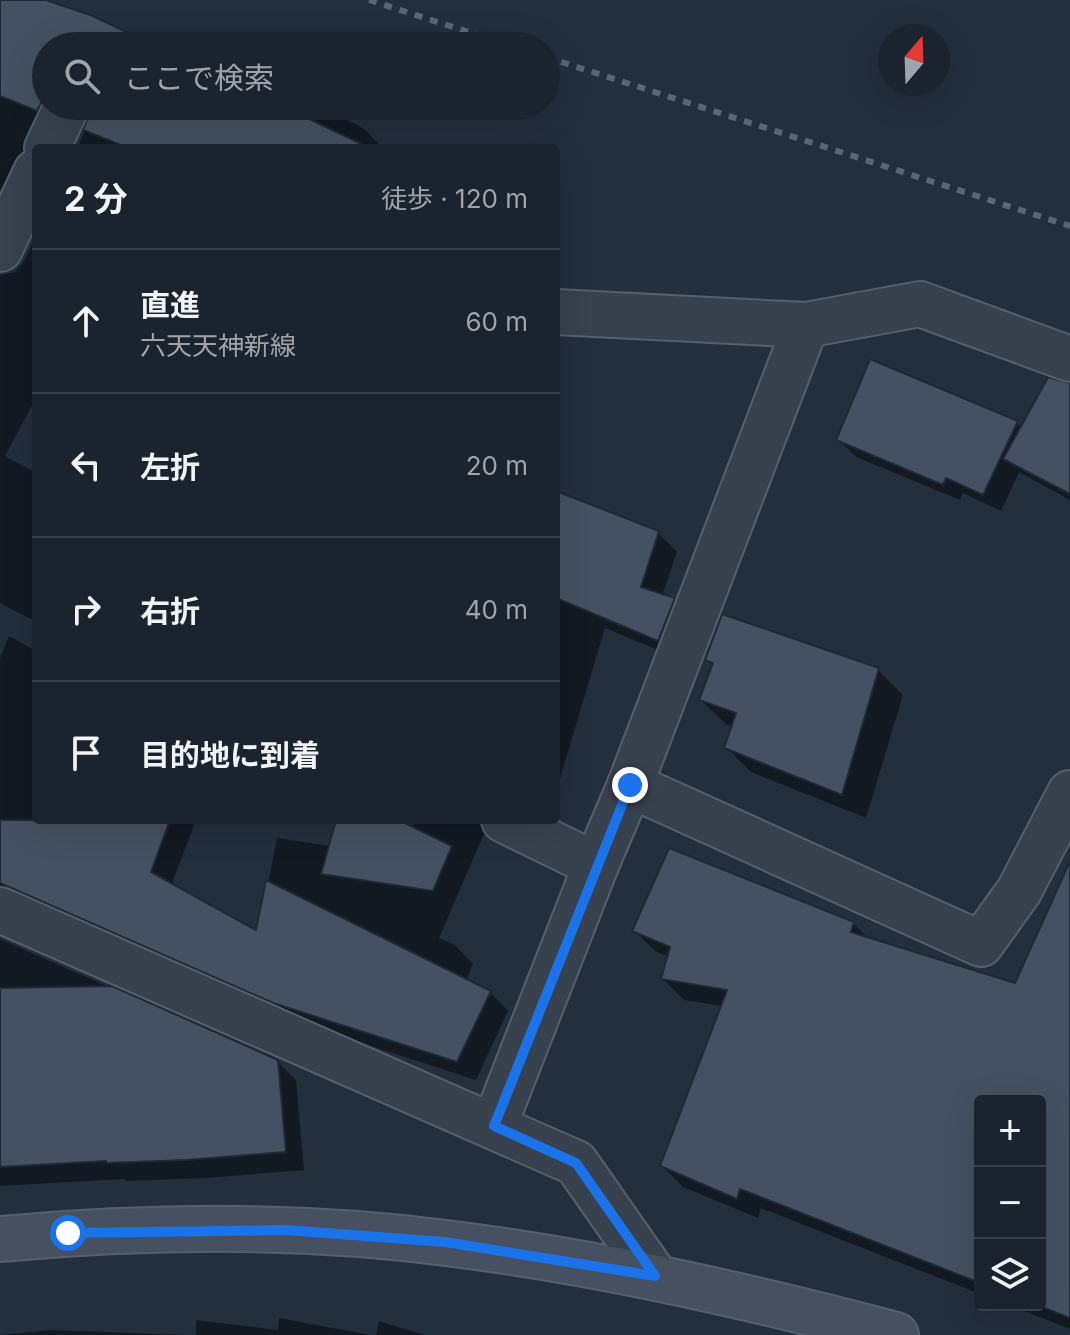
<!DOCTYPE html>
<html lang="ja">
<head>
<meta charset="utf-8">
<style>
  body { margin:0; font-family:Inter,"Noto Sans JP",sans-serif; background:#242b36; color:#f1f3f6 }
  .controls { position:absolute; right:24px; bottom:24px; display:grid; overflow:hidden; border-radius:8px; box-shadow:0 8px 32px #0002 }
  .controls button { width:72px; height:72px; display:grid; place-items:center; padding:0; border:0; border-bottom:2px solid #39404a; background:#1b232e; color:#f1f3f6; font:40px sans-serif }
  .compass { position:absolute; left:878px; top:24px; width:72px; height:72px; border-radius:50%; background:#1b232e; box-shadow:0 8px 32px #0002; rotate:19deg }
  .stop { position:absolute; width:24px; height:24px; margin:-18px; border:6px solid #1a73e8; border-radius:50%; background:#fff }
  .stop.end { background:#1a73e8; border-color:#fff; box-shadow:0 2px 8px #0008 }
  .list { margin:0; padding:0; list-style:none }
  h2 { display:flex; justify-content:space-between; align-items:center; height:104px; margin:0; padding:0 32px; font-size:34px }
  h2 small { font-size:26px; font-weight:400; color:#a0a4aa }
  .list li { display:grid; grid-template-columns:52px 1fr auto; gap:24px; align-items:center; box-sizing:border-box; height:144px; padding:0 32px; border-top:2px solid #39404a }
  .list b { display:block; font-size:30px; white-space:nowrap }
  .list p { margin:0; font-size:26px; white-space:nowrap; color:#a0a4aa }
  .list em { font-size:26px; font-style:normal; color:#a0a4aa }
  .icon { flex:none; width:44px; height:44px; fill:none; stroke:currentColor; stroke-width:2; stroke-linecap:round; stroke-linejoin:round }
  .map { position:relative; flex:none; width:1070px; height:1335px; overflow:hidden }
  .search { position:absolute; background:#1b232e; box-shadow:0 8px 32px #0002; left:32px; top:32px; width:528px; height:88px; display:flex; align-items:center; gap:20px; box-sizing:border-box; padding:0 28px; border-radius:44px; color:#a0a4aa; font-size:30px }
  .panel { position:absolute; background:#1b232e; box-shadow:0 8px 32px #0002; left:32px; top:144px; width:528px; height:680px; border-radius:8px }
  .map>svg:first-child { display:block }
</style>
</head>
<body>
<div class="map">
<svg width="1070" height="1335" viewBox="0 0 1070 1335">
  <rect width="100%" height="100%" fill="#242f3e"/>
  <g fill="#0007">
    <path d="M0,0h40l112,46h-106v60l-46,142z"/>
    <path d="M94,106h225l44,22 19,19 -305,1 15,-31z"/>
    <path d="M36,236v162l-31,58 31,17v149l-36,-19v-328l15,-3 9,-11z"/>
    <path d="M1070,413v87l-51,-28 -18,39 -38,-18 -3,7 -104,-43 -17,-17 178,-17 5,5z"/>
    <path d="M556,493l102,40 19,19 -15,44 12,4 18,19 -15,39 -72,-30 -49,164z"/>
    <path d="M9,636l27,15v169h160l-25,66 87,48 19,-96 54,8 7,-26h57l17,8 3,-8h75l-51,118 16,7 18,19 -7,17 24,11 18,19 -32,69 -182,-59 -294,-108v-255z"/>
    <path d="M707,659l171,11 25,25 -37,123 -115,-46 -25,-25 7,-20 -7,-3 -25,-24 13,-34z"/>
    <path d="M1070,879v450l-61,-24h31v-204h-60v193l-219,-86 -3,10 -75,-31 -21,-21 61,-160 -39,-6 -21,-21 6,-22 -14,-6 -21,-21 219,-7 17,17 146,45z"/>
    <path d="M0,939l277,122 19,19 8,90 -98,8 -79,3 -3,-2 -124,7z"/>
    <path d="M279,1318l92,17h-175v-15l82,10z"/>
    <path d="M379,1321l46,14h-49z"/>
    <path d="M50,1330l138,5h-188z"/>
  </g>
  <g fill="#455162" stroke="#1f2835" stroke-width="2">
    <path d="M0,0h46l47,16 63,30h-110v47l-9,18 -37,-15z"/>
    <path d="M92,106h190l88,42h-242l-45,-18z"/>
    <path d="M870,359l148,62 -35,74 -37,-17 -3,7 -107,-45z"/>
    <path d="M1048,377l22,6v111l-67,-35z"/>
    <path d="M556,491l103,40 -18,56 34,11 -17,43 -102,-43z"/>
    <path d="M722,614l157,54 -37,127 -118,-47 12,-35 -37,-13 14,-37 -8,-3z"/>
    <path d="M0,820h170l-19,52 105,58 10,-50 225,111 -34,71 -184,-59 -273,-120z"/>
    <path d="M336,820h63l53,26 -19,45 -112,-17z"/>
    <path d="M669,848l185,74 -3,10 164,51 55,-122v457l-33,-13h3v-204h-60v182l-240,-94 -3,10 -77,-33 67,-176 -66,-11 9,-32 -38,-16z"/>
    <path d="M112,986l166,74 8,92 -100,8 -80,3v-2l-106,6v-179z"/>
  </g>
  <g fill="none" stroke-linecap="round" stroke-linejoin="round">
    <g stroke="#565f6c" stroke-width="48">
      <g id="street">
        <path d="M47,148l20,-42"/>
        <path d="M0,249l36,-77"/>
        <path d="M556,312l250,13"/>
        <path d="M630,785l351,159 38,-53 51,-98"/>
        <path d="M504,820l92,45 34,-80 176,-460 114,-21 150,55"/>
        <path d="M0,910l576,253 79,113"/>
        <path d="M494,1126l102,-261"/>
      </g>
    </g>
    <g stroke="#565f6c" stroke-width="48">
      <path id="secondary" d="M0,1239c145,-13 302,-15 446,4 153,19 302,53 450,92"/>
    </g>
    <use href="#street" stroke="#38414e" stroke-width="44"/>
    <use href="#secondary" stroke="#465061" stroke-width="44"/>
    <g stroke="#5a6575" stroke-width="6" stroke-dasharray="8 8" stroke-linecap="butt">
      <path d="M369,0l143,46"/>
      <path d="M546,57l524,169"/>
    </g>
  </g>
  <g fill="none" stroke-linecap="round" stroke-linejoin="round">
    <path stroke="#1a73e8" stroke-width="10" d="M68,1233l218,-3 159,12 210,34 -79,-113 -82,-37 136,-341"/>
  </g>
</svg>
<div class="controls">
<button>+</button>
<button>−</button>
<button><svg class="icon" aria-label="layers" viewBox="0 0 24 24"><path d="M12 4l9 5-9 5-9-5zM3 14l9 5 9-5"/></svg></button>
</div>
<svg class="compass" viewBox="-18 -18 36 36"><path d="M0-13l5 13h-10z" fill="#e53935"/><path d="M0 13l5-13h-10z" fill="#a0a4aa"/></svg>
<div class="stop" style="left:68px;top:1233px"></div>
<div class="stop end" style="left:630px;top:785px"></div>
<div class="search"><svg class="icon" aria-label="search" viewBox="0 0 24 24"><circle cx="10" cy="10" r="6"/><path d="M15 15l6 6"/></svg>ここで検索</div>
<section class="panel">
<h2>2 分<small>徒歩 · 120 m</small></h2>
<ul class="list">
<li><svg class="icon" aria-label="ahead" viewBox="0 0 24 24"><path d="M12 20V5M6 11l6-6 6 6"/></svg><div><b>直進</b><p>六天天神新線</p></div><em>60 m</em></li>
<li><svg class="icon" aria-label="left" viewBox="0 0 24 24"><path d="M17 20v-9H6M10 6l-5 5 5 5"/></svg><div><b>左折</b></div><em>20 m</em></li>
<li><svg class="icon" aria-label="right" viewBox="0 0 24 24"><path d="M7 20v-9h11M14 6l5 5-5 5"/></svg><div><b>右折</b></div><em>40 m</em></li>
<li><svg class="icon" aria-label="arrive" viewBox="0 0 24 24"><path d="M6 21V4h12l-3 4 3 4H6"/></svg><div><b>目的地に到着</b></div></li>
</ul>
</section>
</div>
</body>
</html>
